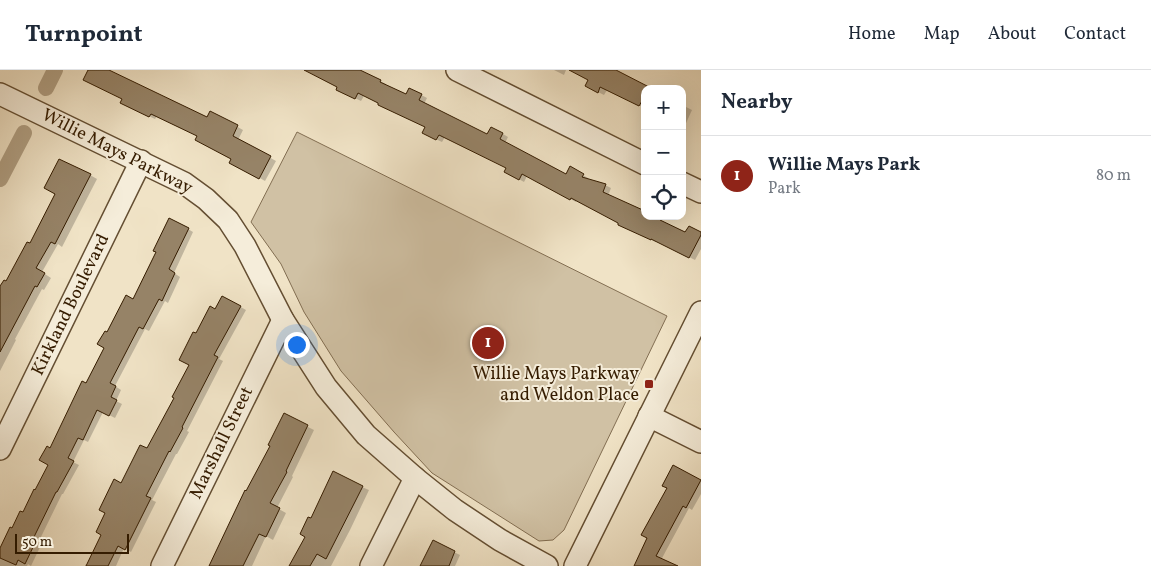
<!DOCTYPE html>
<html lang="en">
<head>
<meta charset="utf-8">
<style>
  body { margin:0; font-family:Vollkorn,serif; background:#f6f6f7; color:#1f2937 }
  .controls { position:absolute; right:15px; top:15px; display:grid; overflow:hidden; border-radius:10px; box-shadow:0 5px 20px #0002 }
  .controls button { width:45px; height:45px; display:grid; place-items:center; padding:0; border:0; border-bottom:1px solid #e0e1e3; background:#fff; color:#1f2937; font:25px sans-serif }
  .scale { position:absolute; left:15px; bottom:12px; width:114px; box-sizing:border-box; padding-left:5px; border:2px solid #351c00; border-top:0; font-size:14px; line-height:18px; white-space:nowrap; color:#351c00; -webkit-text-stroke:4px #f5edda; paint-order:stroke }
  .you { position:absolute; left:296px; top:274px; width:18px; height:18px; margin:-12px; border:4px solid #fff; border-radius:50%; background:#1a73e8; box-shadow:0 0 0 8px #1a73e833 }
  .badge { display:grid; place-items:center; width:32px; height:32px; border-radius:50%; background:#8f2418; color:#fff; font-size:16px; font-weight:700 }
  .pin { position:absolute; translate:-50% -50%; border:2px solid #fff; box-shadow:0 1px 5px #0006 }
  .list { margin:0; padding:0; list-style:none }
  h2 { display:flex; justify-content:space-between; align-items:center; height:65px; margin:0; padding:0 20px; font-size:21px }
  h2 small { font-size:16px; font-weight:400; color:#747a83 }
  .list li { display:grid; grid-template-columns:32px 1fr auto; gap:15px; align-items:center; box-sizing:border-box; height:80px; padding:0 20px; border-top:1px solid #e0e1e3 }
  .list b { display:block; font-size:19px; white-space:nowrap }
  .list p { margin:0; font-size:16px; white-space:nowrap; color:#747a83 }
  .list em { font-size:16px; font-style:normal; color:#747a83 }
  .icon { flex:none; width:28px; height:28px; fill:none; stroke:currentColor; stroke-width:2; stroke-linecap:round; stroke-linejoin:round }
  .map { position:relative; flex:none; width:701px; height:496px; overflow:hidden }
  header { display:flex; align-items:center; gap:30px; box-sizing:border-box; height:70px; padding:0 25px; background:#fff; border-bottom:1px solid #e0e1e3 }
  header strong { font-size:24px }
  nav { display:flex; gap:28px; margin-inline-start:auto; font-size:18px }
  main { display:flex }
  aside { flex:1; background:#fff }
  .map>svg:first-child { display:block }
</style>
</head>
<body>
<header>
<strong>Turnpoint</strong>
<nav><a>Home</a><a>Map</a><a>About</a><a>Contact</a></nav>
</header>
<main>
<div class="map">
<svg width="701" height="496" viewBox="0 0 701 496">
  <rect width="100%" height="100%" fill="#f0e3c6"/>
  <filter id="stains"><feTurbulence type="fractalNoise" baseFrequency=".004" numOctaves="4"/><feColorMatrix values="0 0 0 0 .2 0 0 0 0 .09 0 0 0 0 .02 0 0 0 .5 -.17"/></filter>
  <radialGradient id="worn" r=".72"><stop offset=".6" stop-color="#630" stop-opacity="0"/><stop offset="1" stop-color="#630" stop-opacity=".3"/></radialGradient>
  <path fill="#d0c1a4" stroke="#826e52" d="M297,62l370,184 -103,214 -11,10 -14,1 -107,-68 -38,-41 -53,-61 -37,-59 -23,-48 -30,-42z"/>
  <g fill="#0003">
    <path d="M89,0h17l101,49 4,-7 32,18 -5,10 38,21 -11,20 -34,-19 2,-3 -35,-23 -41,-20 -2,3 -28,-13 -3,-7z"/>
    <path d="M306,0h52l28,14 -1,2 21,10 4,-7 17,9 -3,6 64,32 3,-8 12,6 5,3 -3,6 61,33 4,-8 18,10 -1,2 18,5 6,3 -3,8 37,20 41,18 15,-1v16l-6,11 -38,-19 -1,1 -31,-15 -5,-4 -43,-23 -1,2 -49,-26 -3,6 -18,-10 2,-5 -63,-30 -3,5 -13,-6 -3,-9 -62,-31 -3,5 -18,-9 -5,-6z"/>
    <path d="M554,0h12l-2,5z"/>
    <path d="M570,0h43l36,18 1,1h-5v19l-38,-18 -3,5 -12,-6 -2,-9z"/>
    <path d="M682,35l10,5 -10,22z"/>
    <path d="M90,105l7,4 -35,68 -4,-3 -16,28 9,6 -7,12 -2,-1 -27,50 1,1 -16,31v-82l6,-7 24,-37z"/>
    <path d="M188,159l5,3 -19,41 6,4 -12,26 -3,-2 -16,30 -4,-2 -30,57 6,4 -5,11 6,3 -7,14 -12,-6 -15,30 -4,-2 -11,22 6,3 -16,29h-1l-24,49 3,2 -10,21 -3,-2 -1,2h-27v-15l12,-21 12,-16 26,-49v-15l56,-102 1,-15 27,-32z"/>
    <path d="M223,227l23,13 -27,49 4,2 -36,70 2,1 -12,22h-1l-24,46 4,2 -25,50 -7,-4 -8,18h-31l1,-2 1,1 16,-31 18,-49 26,-35 28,-53 15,-32 6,-30 20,-25z"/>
    <path d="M284,345l30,15 -22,46 1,1 -16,31 9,5 -13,27 -7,-4 -14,30h-42l62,-120z"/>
    <path d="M673,397l28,15v12l-9,16 -3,-2 -28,52 2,6h-28l34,-78z"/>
    <path d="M362,417l7,3 -19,40 -19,36h-40l16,-30 4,-16z"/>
    <path d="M433,472l27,13 -5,11h-34z"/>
  </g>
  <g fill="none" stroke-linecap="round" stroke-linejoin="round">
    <g stroke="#b09f83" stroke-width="16">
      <path d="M46,18l9,-18"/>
      <path d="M0,109l24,-46"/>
    </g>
  </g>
  <g fill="#968367" stroke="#351c00">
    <path d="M88,0h21l98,47 3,-6 28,14 -5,11 38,20 -12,23 -30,-16 2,-4 -36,-19 2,-4 -46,-22 -2,3 -29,-14 2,-4 -39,-19z"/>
    <path d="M304,0h56l21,10 -1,2 26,12 3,-6 13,6 -3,6 68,34 4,-7 12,6 -3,6 66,35 4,-8 14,8 -2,3 24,7 -3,8 42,19v5h17l-2,4 25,12 4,-6 12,6v3l-12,23 -38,-19v1l-33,-15v-2l-47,-25 -1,2 -48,-26 -3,6 -15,-8 2,-4 -67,-33 -3,5 -14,-7 3,-6 -47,-22v-2l-20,-10 -3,6 -19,-9 1,-3z"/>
    <path d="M569,0h47l33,17 -1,2h-3v7l-6,10 -39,-19 -2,6 -13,-7 3,-6z"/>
    <path d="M59,89l32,15 -36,70 -4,-2 -15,26 9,5 -8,14 -2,-1 -35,66v-66l4,-6 2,1 21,-39 3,1 25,-49 -11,-6z"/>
    <path d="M169,148l20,10 -20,41 6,4 -13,28 -3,-2 -16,30 -4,-2 -29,56 6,3 -5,11 6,3 -8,16 -12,-6 -14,30 -5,-2 -10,20 6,3 -17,31h-1l-23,47 3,2 -11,23 -7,-4 -2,5 -16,-7v-10l10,-21 2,1 8,-17 3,1 11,-23 1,1 13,-25 -9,-5 8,-14 3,2 32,-67 4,2 18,-35 -7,-4 8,-13 2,1 19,-37 7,4 23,-47 -3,-1z"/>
    <path d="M222,226l19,10 -27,49 4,2 -36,70 1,1 -13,24 -1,-1 -23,45 5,2 -26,52 -7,-4 -10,20h-22l15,-31 -5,-3 9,-19 -6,-3 15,-31 7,4 19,-38 7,3 27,-50 -2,-1 17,-32 -10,-5 14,-28 3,1 14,-27 5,3z"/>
    <path d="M284,343l24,12 -22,46 1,1 -17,31 10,5 -14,29 -7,-3 -16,32h-34l36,-76 1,1 24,-45 -2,-1z"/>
    <path d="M673,395l28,15 -15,28 -3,-2 -27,50 22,10h-44l13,-28 -6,-3 26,-47 -5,-2z"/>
    <path d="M333,401l30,15 -37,73 -9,-5 -7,12h-21l16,-29 -5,-3 8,-17 3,1z"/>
    <path d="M433,470l22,11 -6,15h-29z"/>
  </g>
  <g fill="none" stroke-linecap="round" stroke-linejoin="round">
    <g stroke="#644e32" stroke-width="24">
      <g id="minor">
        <path d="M457,0l188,94"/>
        <path d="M0,24l184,89 22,16 22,21 17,26 38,74 43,67 40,48 49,43 40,32 45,30 47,26"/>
        <path d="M682,113l19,9"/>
        <path d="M649,346l52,26"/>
        <path d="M0,379l141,-288"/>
        <path d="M162,496l121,-246"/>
        <path d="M371,496l44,-88"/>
        <path d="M575,496l126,-254"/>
      </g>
    </g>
    <use href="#minor" stroke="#f5edda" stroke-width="21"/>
  </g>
  <rect fill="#8f2418" stroke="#f5edda" stroke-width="2" x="644" y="309" width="10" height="10" rx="2.5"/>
  <g text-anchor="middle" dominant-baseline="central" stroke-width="4" stroke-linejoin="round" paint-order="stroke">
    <g font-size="18" fill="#351c00" stroke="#f5edda">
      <text transform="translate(117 82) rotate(27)">Willie Mays Parkway</text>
      <text transform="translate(71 235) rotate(-64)">Kirkland Boulevard</text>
      <text transform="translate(222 373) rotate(-64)">Marshall Street</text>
    </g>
    <g font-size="18" fill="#351c00" stroke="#f5edda" text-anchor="end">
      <text x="639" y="304">Willie Mays Parkway<tspan x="639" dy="21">and Weldon Place</tspan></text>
    </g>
  </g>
  <rect width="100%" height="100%" filter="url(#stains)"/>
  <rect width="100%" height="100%" fill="url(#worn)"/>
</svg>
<div class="controls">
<button>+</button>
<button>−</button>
<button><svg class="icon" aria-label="locate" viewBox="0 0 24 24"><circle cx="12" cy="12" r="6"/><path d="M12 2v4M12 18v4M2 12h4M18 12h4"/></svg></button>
</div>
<div class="scale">50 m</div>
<div class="you"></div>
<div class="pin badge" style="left:488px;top:273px">1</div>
</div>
<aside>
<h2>Nearby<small></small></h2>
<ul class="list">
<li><span class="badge">1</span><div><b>Willie Mays Park</b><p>Park</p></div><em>80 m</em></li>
</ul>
</aside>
</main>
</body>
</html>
